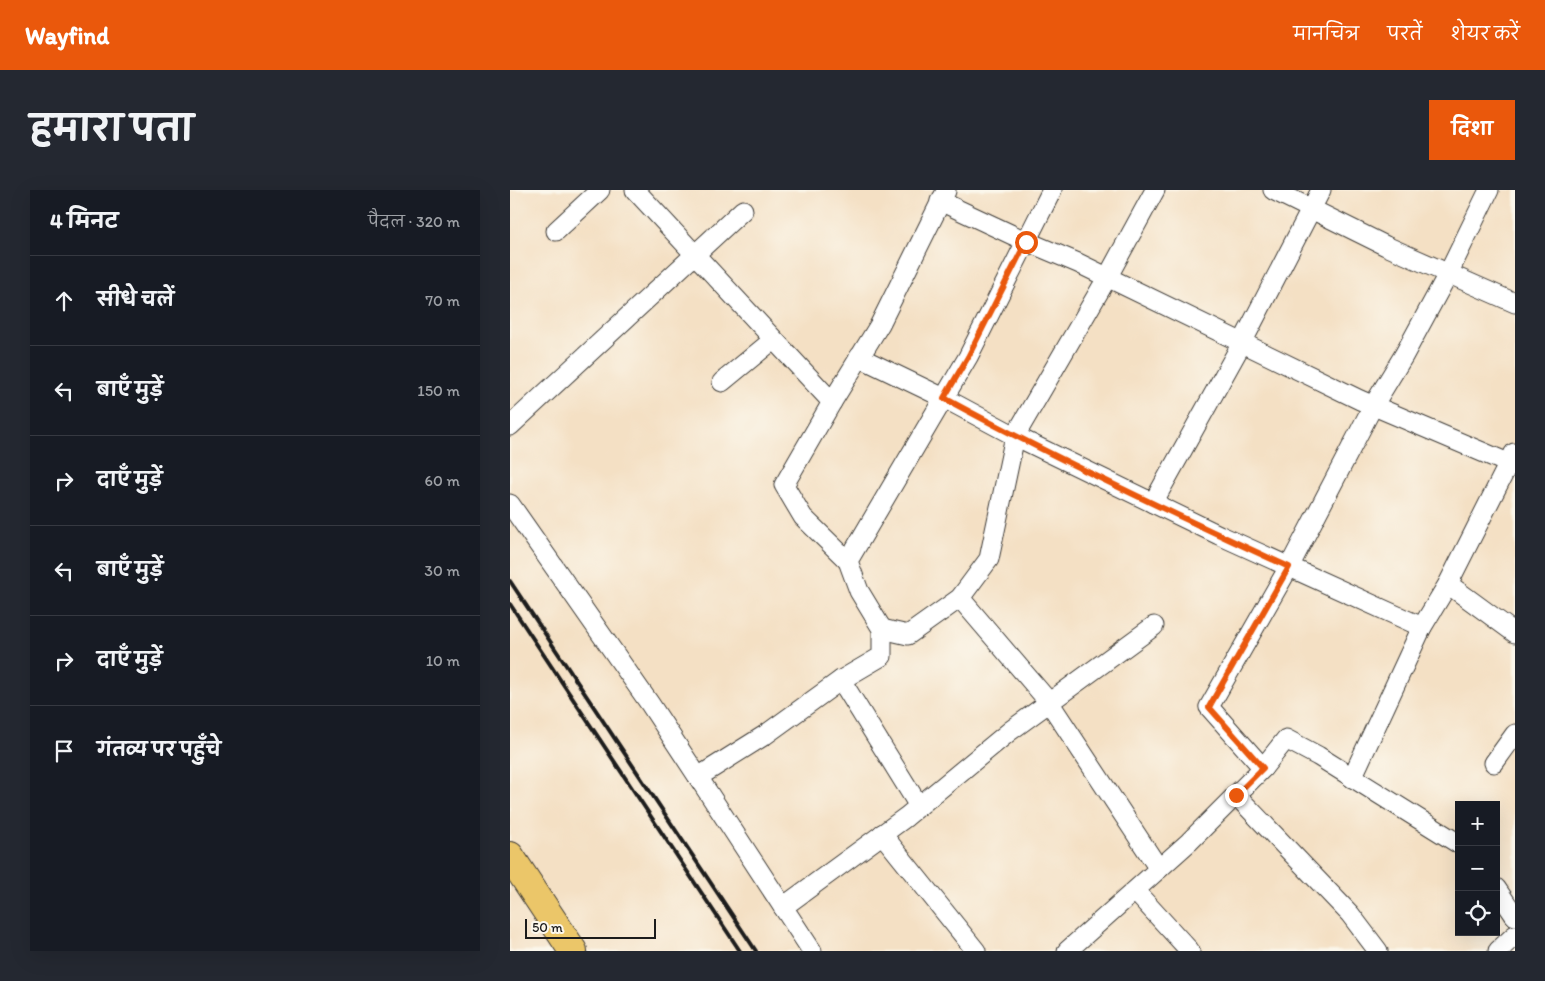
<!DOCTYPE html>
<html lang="hi">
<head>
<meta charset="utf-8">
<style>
  body { margin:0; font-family:Itim,"Playpen Sans Deva",sans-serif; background:#242831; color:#f1f3f6 }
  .controls { position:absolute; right:15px; bottom:15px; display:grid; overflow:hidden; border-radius:0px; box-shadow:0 5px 20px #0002 }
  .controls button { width:45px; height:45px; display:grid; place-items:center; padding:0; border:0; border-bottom:1px solid #363941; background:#171b24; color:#f1f3f6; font:25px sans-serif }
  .scale { position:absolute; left:15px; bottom:12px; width:131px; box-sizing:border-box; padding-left:5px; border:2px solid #1c1c1c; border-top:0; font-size:14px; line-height:18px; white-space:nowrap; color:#1c1c1c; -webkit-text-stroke:4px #fbf7ec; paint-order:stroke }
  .stop { position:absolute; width:15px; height:15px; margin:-11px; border:4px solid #ea580c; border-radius:50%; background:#fff }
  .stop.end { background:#ea580c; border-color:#fff; box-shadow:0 1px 5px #0008 }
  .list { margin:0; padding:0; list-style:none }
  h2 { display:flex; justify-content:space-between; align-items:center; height:65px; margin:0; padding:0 20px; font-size:21px }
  h2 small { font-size:16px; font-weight:400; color:#9ea1a6 }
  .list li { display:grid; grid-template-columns:32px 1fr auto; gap:15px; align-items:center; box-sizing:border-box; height:90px; padding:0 20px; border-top:1px solid #363941 }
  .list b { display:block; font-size:19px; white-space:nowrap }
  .list em { font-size:16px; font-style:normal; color:#9ea1a6 }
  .icon { flex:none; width:28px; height:28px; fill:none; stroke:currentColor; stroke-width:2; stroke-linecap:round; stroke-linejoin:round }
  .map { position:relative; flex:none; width:1005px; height:761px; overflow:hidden; border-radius:0px }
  header { display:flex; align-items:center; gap:30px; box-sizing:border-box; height:70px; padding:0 25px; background:#ea580c; color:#fff }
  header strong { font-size:24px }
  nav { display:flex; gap:28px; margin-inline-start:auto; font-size:18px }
  .intro { display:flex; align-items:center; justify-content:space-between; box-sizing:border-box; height:120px; padding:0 30px }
  h1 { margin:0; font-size:35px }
  .button { padding:12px 22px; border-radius:0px; background:#ea580c; color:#fff; font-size:18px; font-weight:700 }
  main { display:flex; gap:30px; padding:0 30px }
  aside { flex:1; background:#171b24; border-radius:0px; box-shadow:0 5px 20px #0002 }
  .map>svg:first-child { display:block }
</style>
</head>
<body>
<header>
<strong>Wayfind</strong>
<nav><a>मानचित्र</a><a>परतें</a><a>शेयर करें</a></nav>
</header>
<div class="intro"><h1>हमारा पता</h1><a class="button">दिशा</a></div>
<main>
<aside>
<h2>4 मिनट<small>पैदल · 320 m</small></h2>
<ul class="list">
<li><svg class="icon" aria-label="ahead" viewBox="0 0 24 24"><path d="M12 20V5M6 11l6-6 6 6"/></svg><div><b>सीधे चलें</b></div><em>70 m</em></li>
<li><svg class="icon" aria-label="left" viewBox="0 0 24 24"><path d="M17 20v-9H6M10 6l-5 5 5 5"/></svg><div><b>बाएँ मुड़ें</b></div><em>150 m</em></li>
<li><svg class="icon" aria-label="right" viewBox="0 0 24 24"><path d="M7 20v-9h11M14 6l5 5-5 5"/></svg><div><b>दाएँ मुड़ें</b></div><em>60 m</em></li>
<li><svg class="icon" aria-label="left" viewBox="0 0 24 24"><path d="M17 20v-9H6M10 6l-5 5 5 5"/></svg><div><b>बाएँ मुड़ें</b></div><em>30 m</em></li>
<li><svg class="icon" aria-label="right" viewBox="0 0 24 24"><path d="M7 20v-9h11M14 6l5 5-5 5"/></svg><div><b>दाएँ मुड़ें</b></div><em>10 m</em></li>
<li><svg class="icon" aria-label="arrive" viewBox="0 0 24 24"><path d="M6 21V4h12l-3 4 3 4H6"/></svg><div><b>गंतव्य पर पहुँचे</b></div></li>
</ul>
</aside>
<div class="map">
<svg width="1005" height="761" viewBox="0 0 1005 761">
  <rect width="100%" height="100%" fill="#fbf7ec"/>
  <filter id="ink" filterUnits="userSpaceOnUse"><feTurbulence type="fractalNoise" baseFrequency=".02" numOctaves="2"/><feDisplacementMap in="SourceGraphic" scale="10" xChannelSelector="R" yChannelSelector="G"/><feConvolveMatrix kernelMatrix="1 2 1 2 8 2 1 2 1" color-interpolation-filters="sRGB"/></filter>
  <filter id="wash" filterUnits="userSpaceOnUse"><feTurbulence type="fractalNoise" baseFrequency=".0096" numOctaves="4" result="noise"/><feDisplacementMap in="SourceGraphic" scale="20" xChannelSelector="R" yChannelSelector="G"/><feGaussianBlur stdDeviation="1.12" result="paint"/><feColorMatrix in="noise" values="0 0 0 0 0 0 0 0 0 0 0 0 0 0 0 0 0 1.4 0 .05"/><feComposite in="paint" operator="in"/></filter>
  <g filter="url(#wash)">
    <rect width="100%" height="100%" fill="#f4e0c4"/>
  </g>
  <g filter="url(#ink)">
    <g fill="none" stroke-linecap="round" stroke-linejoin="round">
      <g stroke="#3c3935" stroke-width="21">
        <g id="minor">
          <path d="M125,0l197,212 48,-78 66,-133"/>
          <path d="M763,0l113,56 129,57"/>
          <path d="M430,11l81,38 57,24 282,137 155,66"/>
          <path d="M46,41l44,-41"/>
          <path d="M349,167l85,41 71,38 204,99 203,92"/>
          <path d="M212,192l51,-42"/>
          <path d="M322,212l-48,83 19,32 45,44"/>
          <path d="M0,236l233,-216"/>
          <path d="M643,313l89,-160 79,-153"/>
          <path d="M0,314l140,200 48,73 67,-42 76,-55 41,-24v-27l-23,-38 -11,-30 120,-204 84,-167"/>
          <path d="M938,394l67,49"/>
          <path d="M450,408l89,104 110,167"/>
          <path d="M372,439l26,6 52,-37 29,-39 26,-123 92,-158 48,-88"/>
          <path d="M331,490l78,126"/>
          <path d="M984,573l21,-29"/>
          <path d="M753,578l23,-29 32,17 141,88"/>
          <path d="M188,587l85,130 123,-90 104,-86 144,-105"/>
          <path d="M842,588l70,-151 26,-43 66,-131"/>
          <path d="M726,605l114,119 28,37"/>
          <path d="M372,644l94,117"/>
          <path d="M986,698l19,28"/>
          <path d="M625,701l55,60"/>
          <path d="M273,717l29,44"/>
          <path d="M557,761l122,-109 74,-74 -54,-61 80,-140 84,-161 31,-51 44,-81 41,-84"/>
          <path d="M988,761l17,-16"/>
        </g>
      </g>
      <g stroke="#3c3935" stroke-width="30">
        <path id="highway" d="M0,666l63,95"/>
      </g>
      <use href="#minor" stroke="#fff" stroke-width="19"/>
      <use href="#highway" stroke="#ebc669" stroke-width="28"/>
      <g stroke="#1c1c1c" stroke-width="4">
        <path d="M0,391l246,370"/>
        <path d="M0,414l230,347"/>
      </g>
    </g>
  </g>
  <g fill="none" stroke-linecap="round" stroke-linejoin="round" filter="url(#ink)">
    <path stroke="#ea580c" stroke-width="6" d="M516,52l-58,115 -24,41c112,61 229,116 345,169l-80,140 54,61 -27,27"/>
  </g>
</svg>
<div class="controls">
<button>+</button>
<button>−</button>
<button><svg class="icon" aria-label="locate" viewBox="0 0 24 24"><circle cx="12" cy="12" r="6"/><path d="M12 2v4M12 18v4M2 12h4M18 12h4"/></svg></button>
</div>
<div class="scale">50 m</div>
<div class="stop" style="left:516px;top:52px"></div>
<div class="stop end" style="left:726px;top:605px"></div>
</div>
</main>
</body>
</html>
